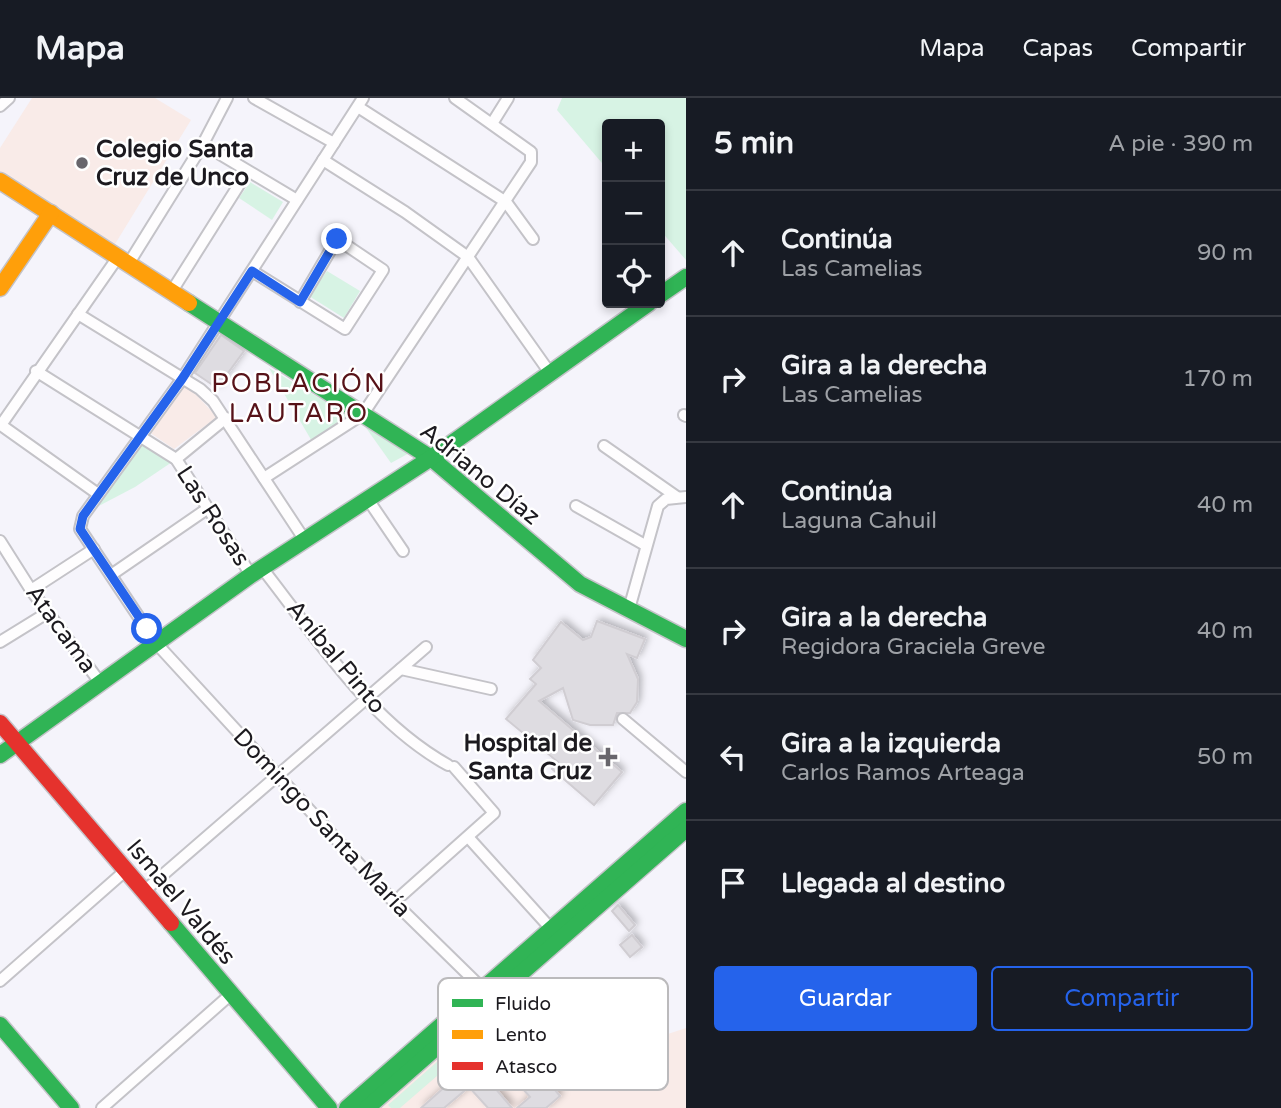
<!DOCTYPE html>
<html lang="es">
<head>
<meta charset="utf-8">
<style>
  body { margin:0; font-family:"Varela Round",sans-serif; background:#20242c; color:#f1f3f6 }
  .controls { position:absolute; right:21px; top:21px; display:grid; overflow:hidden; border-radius:7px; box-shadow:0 4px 10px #0003 }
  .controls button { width:63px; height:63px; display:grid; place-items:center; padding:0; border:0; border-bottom:2px solid #363941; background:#171b24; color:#f1f3f6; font:35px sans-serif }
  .stop { position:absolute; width:21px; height:21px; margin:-16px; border:5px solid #2563eb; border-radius:50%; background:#fff }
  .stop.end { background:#2563eb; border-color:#fff; box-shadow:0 2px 7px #0008 }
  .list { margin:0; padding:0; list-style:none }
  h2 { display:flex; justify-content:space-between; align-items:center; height:91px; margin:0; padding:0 28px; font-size:30px }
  h2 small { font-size:23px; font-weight:400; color:#9ea1a6 }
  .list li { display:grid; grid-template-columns:46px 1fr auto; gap:21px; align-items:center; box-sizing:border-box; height:126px; padding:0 28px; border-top:2px solid #363941 }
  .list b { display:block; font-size:26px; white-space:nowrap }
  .list p { margin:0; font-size:23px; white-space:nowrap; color:#9ea1a6 }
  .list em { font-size:23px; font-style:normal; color:#9ea1a6 }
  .actions { display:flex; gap:14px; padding:21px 28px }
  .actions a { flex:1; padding:16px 0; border:2px solid #2563eb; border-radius:7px; text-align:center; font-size:24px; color:#2563eb }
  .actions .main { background:#2563eb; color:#fff }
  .icon { flex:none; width:38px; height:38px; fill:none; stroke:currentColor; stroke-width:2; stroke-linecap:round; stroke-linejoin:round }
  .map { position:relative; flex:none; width:686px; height:1010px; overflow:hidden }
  header { display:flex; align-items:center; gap:42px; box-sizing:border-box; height:98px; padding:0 35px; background:#171b24; border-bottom:2px solid #363941 }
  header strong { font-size:33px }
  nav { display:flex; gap:38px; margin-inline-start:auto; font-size:24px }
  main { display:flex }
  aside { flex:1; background:#171b24 }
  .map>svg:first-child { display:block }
</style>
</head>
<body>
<header>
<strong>Mapa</strong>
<nav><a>Mapa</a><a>Capas</a><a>Compartir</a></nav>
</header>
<main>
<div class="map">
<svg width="686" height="1010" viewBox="0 0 686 1010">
  <defs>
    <filter id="shadow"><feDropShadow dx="3" dy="-3" stdDeviation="3.5" flood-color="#0004"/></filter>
  </defs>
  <rect width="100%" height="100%" fill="#f5f4fb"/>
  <g fill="#f9ebe8">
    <path d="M32,0h123l36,22 -79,129 -112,-71v-30z"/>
    <path d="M189,289l28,30 -43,32 -25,-17 33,-44z"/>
    <path d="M495,908l49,53 42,2 100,-33v80h-306z"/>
  </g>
  <g fill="#d7f3e4">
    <path d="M562,0h124v162l-26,-30v-106h-53v45l-50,-59z"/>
    <path d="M250,84l33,20 -11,18 -33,-22z"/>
    <path d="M327,173l33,20 -16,27 -35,-22z"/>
    <path d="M269,270l82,49 -38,26z"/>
    <path d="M364,327l49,26 -22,12z"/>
    <path d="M141,344l31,20 -37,25 -42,22z"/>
    <path d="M438,963l7,8 -45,39h-9l-3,-3z"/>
  </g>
  <g fill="#dedce1" stroke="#d0cdd2" stroke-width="2" filter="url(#shadow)">
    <path d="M221,237l23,16 -27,37 -22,-15z"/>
    <path d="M597,523l48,18 -8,19 -10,-4 11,25 -1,23 -7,11h-13l-4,12h-23l-17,-5 -10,-32 -24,13 83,71 -28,33 -42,-36 6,-7 -52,-43 30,-35 -6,-5 11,-11 -8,-8 28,-38 22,18 8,-3z"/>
    <path d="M618,807l17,20 -6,6 -17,-20z"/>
    <path d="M632,837l10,12 -12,10 -10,-12z"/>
    <path d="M501,926l59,72 -14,12h-29l13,-11 -31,-35 -15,13 28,33h-24l-19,-21 -25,21h-23l69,-61 -7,-7z"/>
  </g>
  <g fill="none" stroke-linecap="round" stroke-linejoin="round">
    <g stroke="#c4c3c8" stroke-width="14">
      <g id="street">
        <path d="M254,0l80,45"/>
        <path d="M363,0l-181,281 -99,137 -3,13 76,114 238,259 92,90"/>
        <path d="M0,8l9,-8"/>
        <path d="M358,9l148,95 27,37"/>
        <path d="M493,24l15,-24"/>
        <path d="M203,46l94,56"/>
        <path d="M323,62l82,52 63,45 82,116"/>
        <path d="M129,165l74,-119 24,-46"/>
        <path d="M252,173l93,58 38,-59 -46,-31 -37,63"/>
        <path d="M172,193l75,-119"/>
        <path d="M78,216l122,75 13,12 91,138"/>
        <path d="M36,273l140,88 75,116"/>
        <path d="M684,317l2,1"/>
        <path d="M604,348l73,51"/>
        <path d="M176,361l50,-41"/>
        <path d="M264,380l99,-64 168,-252v-10l-76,-54"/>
        <path d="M98,396l-97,-69 117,-168"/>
        <path d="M367,400l36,53"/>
        <path d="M576,408l69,39"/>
        <path d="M0,443l31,49 68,91"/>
        <path d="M262,470c55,70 107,153 186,197"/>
        <path d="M111,477l96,-66"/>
        <path d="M31,492l63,-41"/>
        <path d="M629,511l29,-103 8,-7 20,-2"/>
        <path d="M0,544l47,-29"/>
        <path d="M401,571l90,20"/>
        <path d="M623,621l63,53"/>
        <path d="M468,739l85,94"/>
        <path d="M143,794l283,-245"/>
        <path d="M402,797l92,-82 -40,-46"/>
        <path d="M0,883l125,-110"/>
        <path d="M102,1010l128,-113"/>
      </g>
    </g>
    <g stroke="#c4c3c8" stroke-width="19">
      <g id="fast">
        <path d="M660,197l26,-18"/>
        <path d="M189,205l242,155 149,126 106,55"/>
        <path d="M0,657l251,-180 180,-117 218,-155"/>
        <path d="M171,825l158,185"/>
        <path d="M0,927l71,83"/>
        <path d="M347,1010l339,-297"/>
        <path d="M367,1010l319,-279"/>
      </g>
    </g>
    <g stroke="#c4c3c8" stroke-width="19">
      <g id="slow">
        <path d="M0,83l189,122"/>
        <path d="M0,190l51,-75"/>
      </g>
    </g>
    <g stroke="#c4c3c8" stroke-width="19">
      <path id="jam" d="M0,625l171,200"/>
    </g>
    <use href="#street" stroke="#fefdfe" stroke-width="10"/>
    <use href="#fast" stroke="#30b455" stroke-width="16"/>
    <use href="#slow" stroke="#ff9f0a" stroke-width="16"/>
    <use href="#jam" stroke="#e5322d" stroke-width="16"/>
  </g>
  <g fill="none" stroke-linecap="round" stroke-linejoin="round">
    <path stroke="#2563eb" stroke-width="9" d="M147,531l-67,-100 3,-13 99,-137 70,-108 48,31 37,-63"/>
  </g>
  <g fill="#68666c" stroke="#fff" stroke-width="2.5">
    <circle cx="82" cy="65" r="7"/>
    <path d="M604.5 648.5h7v7h7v7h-7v7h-7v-7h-7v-7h7z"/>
  </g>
  <g text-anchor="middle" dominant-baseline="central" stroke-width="5" stroke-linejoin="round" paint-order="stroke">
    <g font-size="24" font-weight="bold" fill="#1c1a1f" stroke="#fff" text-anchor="start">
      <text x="96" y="51">Colegio Santa<tspan x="96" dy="28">Cruz de Unco</tspan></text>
      <text x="592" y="645" text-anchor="end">Hospital de<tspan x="592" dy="28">Santa Cruz</tspan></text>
    </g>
    <g font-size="24" fill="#1c1a1f" stroke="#fff">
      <text transform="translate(480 376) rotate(39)">Adriano Díaz</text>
      <text transform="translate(213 418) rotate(57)">Las Rosas</text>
      <text transform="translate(61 531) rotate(54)">Atacama</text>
      <text transform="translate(336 559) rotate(50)">Aníbal Pinto</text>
      <text transform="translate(322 725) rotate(47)">Domingo Santa María</text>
      <text transform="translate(181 804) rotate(50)">Ismael Valdés</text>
    </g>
    <g font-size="26" letter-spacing="2" fill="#571218" stroke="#fff">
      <text x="299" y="285">POBLACIÓN<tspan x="299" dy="30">LAUTARO</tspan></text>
    </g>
  </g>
  <rect x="438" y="880" width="230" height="112" rx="10" fill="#fff" stroke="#bbbabc" stroke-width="2"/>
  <rect x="452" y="901" width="31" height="8" fill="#30b455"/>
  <rect x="452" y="932" width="31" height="9" fill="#ff9f0a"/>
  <rect x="452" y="964" width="31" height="8" fill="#e5322d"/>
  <g font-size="19" fill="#1c1a1f">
    <text x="495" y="912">Fluido</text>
    <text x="495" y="943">Lento</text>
    <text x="495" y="975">Atasco</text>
  </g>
</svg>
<div class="controls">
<button>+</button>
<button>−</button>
<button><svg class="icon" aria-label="locate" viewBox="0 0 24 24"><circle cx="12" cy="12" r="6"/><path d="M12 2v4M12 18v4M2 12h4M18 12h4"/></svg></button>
</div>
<div class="stop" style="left:147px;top:531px"></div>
<div class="stop end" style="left:337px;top:141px"></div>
</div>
<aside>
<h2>5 min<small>A pie · 390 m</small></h2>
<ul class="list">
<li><svg class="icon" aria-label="ahead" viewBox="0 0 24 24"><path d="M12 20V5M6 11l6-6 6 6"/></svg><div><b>Continúa</b><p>Las Camelias</p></div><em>90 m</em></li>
<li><svg class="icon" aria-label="right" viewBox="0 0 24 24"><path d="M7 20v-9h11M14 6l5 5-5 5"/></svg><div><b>Gira a la derecha</b><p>Las Camelias</p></div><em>170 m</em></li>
<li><svg class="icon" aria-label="ahead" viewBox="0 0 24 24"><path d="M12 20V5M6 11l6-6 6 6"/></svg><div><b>Continúa</b><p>Laguna Cahuil</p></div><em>40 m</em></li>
<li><svg class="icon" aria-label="right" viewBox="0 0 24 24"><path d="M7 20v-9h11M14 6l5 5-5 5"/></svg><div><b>Gira a la derecha</b><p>Regidora Graciela Greve</p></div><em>40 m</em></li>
<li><svg class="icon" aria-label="left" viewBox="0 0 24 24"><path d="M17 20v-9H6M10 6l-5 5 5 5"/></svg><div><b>Gira a la izquierda</b><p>Carlos Ramos Arteaga</p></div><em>50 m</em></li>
<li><svg class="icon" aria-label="arrive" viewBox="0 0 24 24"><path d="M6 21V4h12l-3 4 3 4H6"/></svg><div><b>Llegada al destino</b></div></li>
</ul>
<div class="actions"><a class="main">Guardar</a><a>Compartir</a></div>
</aside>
</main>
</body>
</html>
